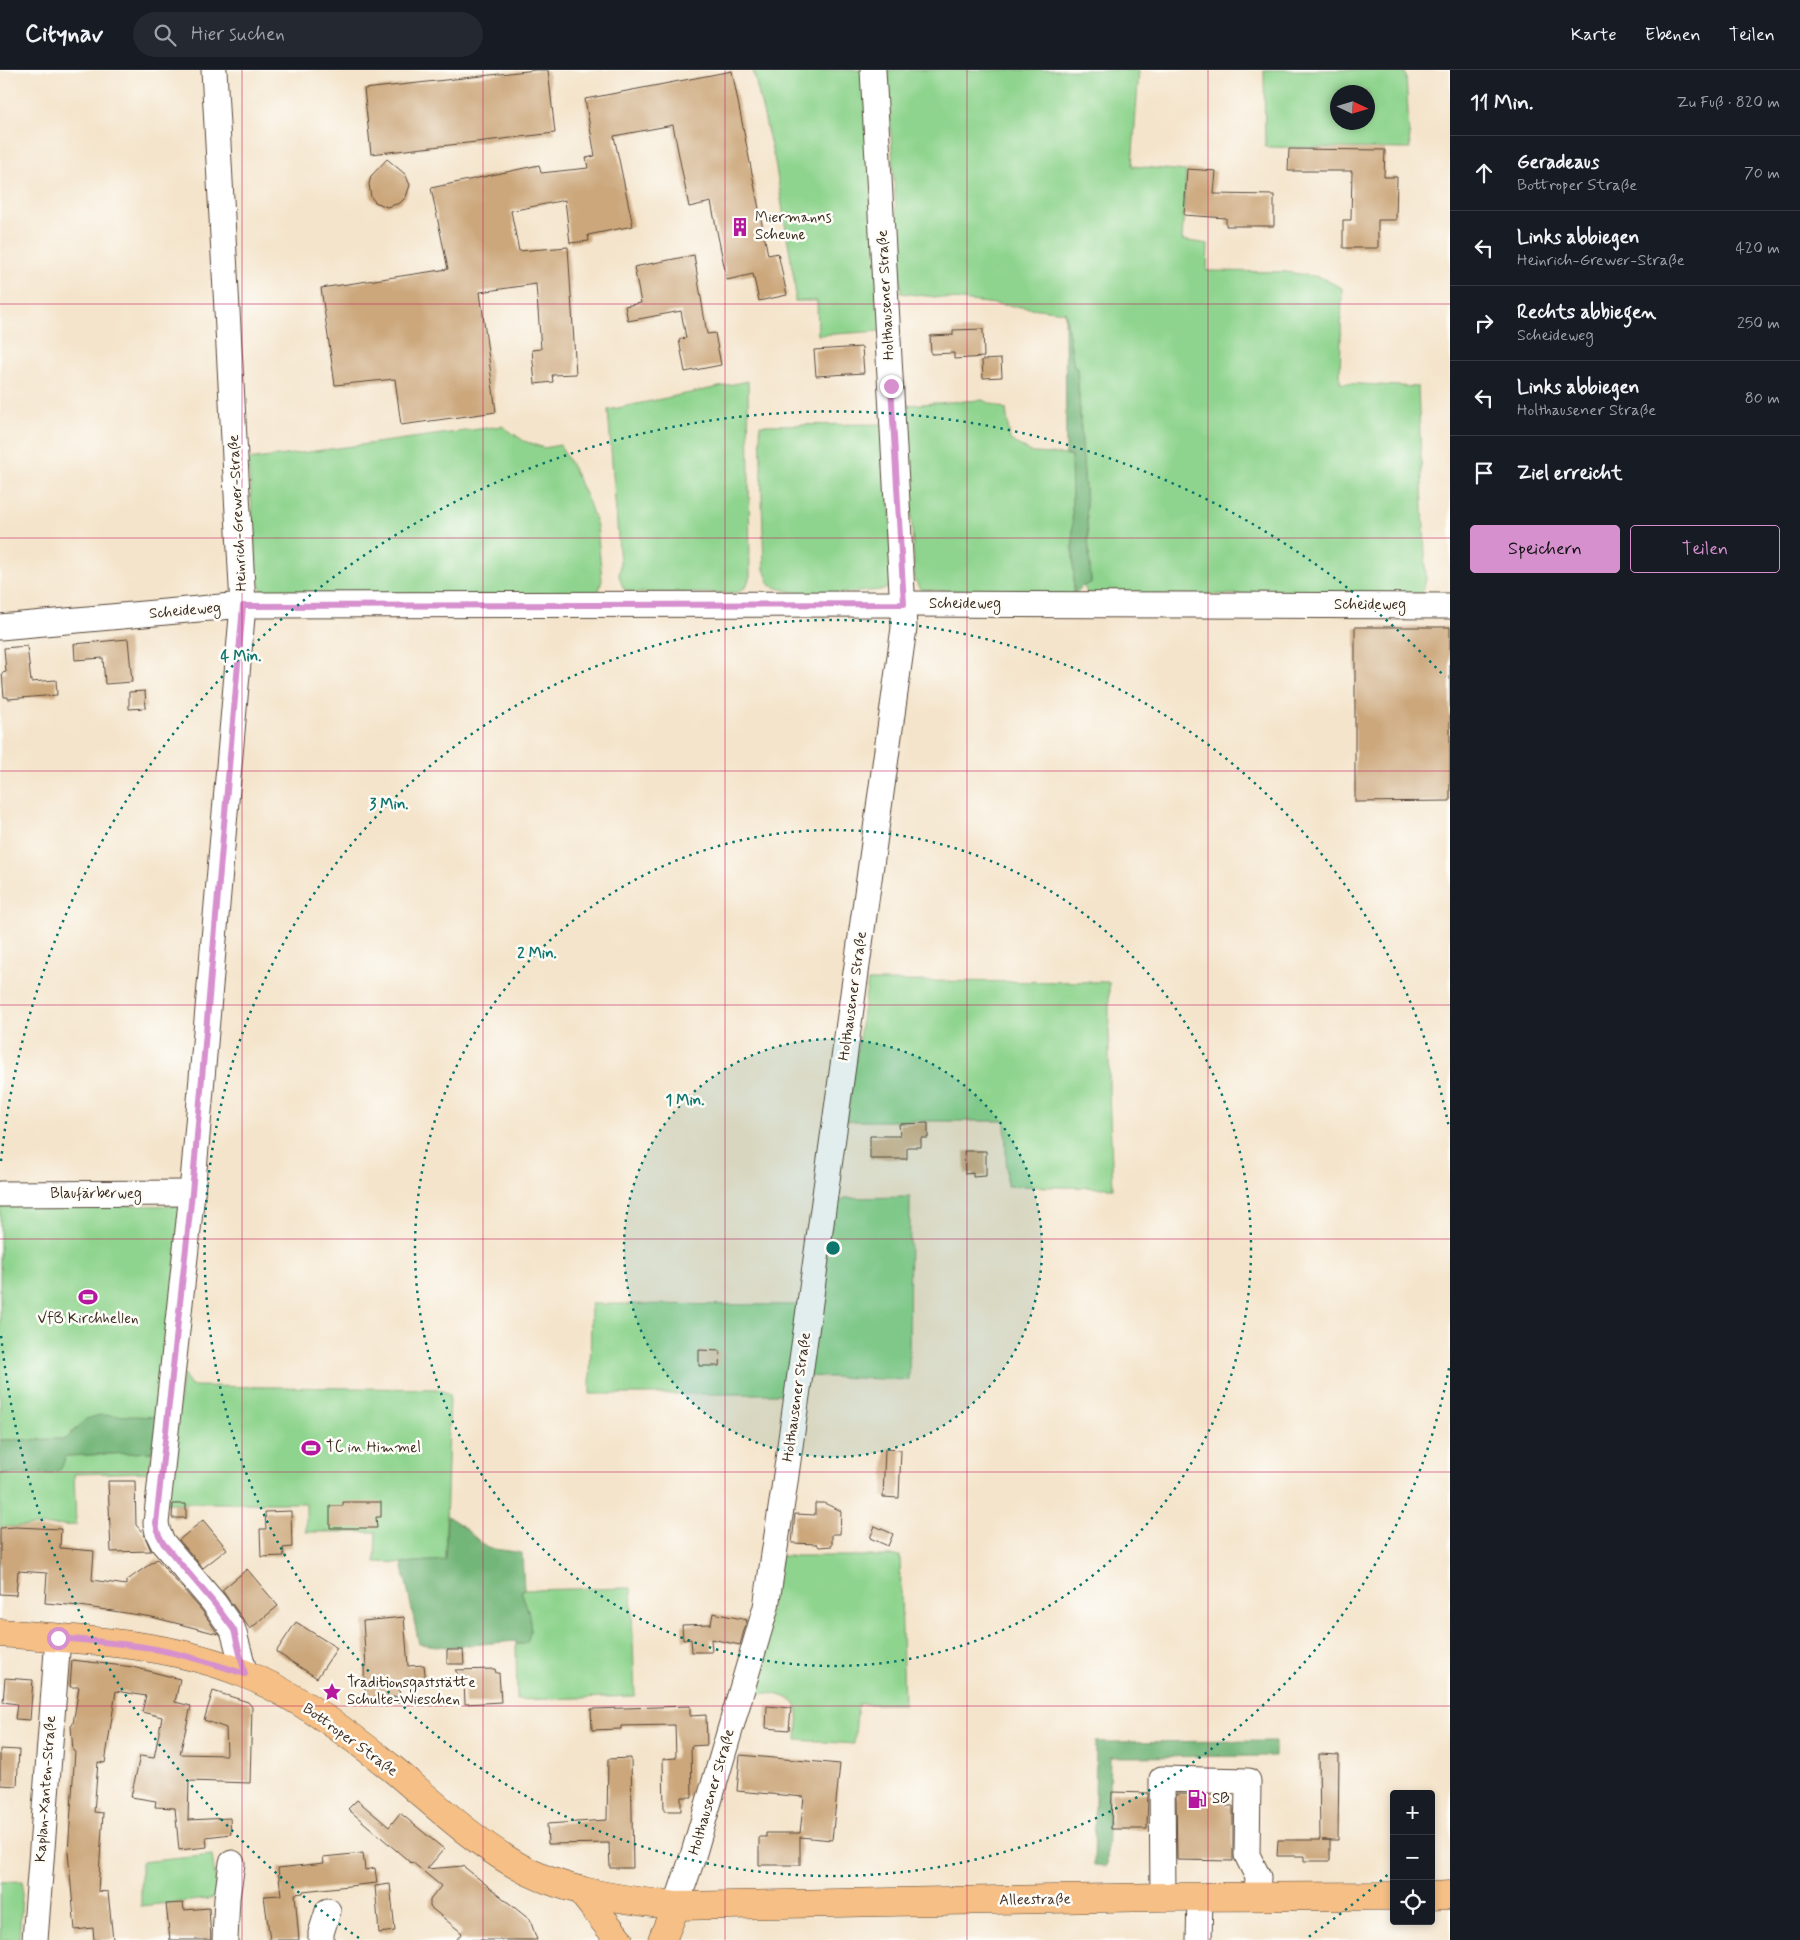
<!DOCTYPE html>
<html lang="de">
<head>
<meta charset="utf-8">
<style>
  body { margin:0; font-family:Mynerve,sans-serif; background:#242831; color:#f1f3f6 }
  .controls { position:absolute; right:15px; bottom:15px; display:grid; overflow:hidden; border-radius:5px; box-shadow:0 2px 8px #0003 }
  .controls button { width:45px; height:45px; display:grid; place-items:center; padding:0; border:0; border-bottom:1px solid #363941; background:#171b24; color:#f1f3f6; font:25px sans-serif }
  .compass { position:absolute; left:1330px; top:15px; width:45px; height:45px; border-radius:50%; background:#171b24; box-shadow:0 2px 8px #0003; rotate:94deg }
  .stop { position:absolute; width:15px; height:15px; margin:-11px; border:4px solid #d690ce; border-radius:50%; background:#fff }
  .stop.end { background:#d690ce; border-color:#fff; box-shadow:0 1px 5px #0008 }
  .list { margin:0; padding:0; list-style:none }
  h2 { display:flex; justify-content:space-between; align-items:center; height:65px; margin:0; padding:0 20px; font-size:21px }
  h2 small { font-size:16px; font-weight:400; color:#9ea1a6 }
  .list li { display:grid; grid-template-columns:32px 1fr auto; gap:15px; align-items:center; box-sizing:border-box; height:75px; padding:0 20px; border-top:1px solid #363941 }
  .list b { display:block; font-size:19px; white-space:nowrap }
  .list p { margin:0; font-size:16px; white-space:nowrap; color:#9ea1a6 }
  .list em { font-size:16px; font-style:normal; color:#9ea1a6 }
  .actions { display:flex; gap:10px; padding:15px 20px }
  .actions a { flex:1; padding:11px 0; border:1px solid #d690ce; border-radius:5px; text-align:center; font-size:18px; color:#d690ce }
  .actions .main { background:#d690ce; color:#111 }
  .icon { flex:none; width:28px; height:28px; fill:none; stroke:currentColor; stroke-width:2; stroke-linecap:round; stroke-linejoin:round }
  .map { position:relative; flex:none; width:1450px; height:1870px; overflow:hidden }
  header { display:flex; align-items:center; gap:30px; box-sizing:border-box; height:70px; padding:0 25px; background:#171b24; border-bottom:1px solid #363941 }
  header strong { font-size:24px }
  nav { display:flex; gap:28px; margin-inline-start:auto; font-size:18px }
  .search { width:350px; height:45px; background:#242831; display:flex; align-items:center; gap:12px; box-sizing:border-box; padding:0 18px; border-radius:28px; color:#9ea1a6; font-size:19px }
  main { display:flex }
  aside { flex:1; background:#171b24 }
  .map>svg:first-child { display:block }
</style>
</head>
<body>
<header>
<strong>Citynav</strong>
<div class="search"><svg class="icon" aria-label="search" viewBox="0 0 24 24"><circle cx="10" cy="10" r="6"/><path d="M15 15l6 6"/></svg>Hier suchen</div>
<nav><a>Karte</a><a>Ebenen</a><a>Teilen</a></nav>
</header>
<main>
<div class="map">
<svg width="1450" height="1870" viewBox="0 0 1450 1870">
  <rect width="100%" height="100%" fill="#fdfcf7"/>
  <filter id="ink" filterUnits="userSpaceOnUse"><feTurbulence type="fractalNoise" baseFrequency=".02" numOctaves="2"/><feDisplacementMap in="SourceGraphic" scale="10" xChannelSelector="R" yChannelSelector="G"/><feConvolveMatrix kernelMatrix="1 2 1 2 8 2 1 2 1" color-interpolation-filters="sRGB"/></filter>
  <filter id="wash" filterUnits="userSpaceOnUse"><feTurbulence type="fractalNoise" baseFrequency=".0096" numOctaves="4" result="noise"/><feDisplacementMap in="SourceGraphic" scale="20" xChannelSelector="R" yChannelSelector="G"/><feGaussianBlur stdDeviation="1.12" result="paint"/><feColorMatrix in="noise" values="0 0 0 0 0 0 0 0 0 0 0 0 0 0 0 0 0 1.4 0 .05"/><feComposite in="paint" operator="in"/></filter>
  <g filter="url(#wash)">
    <rect width="100%" height="100%" fill="#f4e4cb"/>
    <g fill="#8fd48e" stroke="#657f56" fill-rule="evenodd">
      <path d="M753,0h112l17,261 -64,4 -1,-34h-22v-16l-20,-123z"/>
      <path d="M887,0h252l-7,96 54,5 -4,69 26,4 -1,27 79,1 34,5 22,11 -2,95 78,4 8,192 -4,15 -335,1 -1,-5 -3,-4 8,-4 -14,-215 -3,-1 -9,-54 -164,-19z"/>
      <path d="M1264,0h140l2,6 4,73 -145,-2zM1338,22h30v30h-30z"/>
      <path d="M748,311l2,195 -4,11 -10,6h-104l-9,-5 -4,-12 1,-13 -12,-153z"/>
      <path d="M982,330l24,9 4,31 23,13 38,2 3,140 -152,-5 -7,-9 -10,-176z"/>
      <path d="M887,354l6,160 -9,6c-36,2 -80,10 -114,-5l-6,-16 -4,-144z"/>
      <path d="M502,356l22,15 20,7 16,-3 14,25 15,33 8,23 5,54 -3,11 -10,3 -319,4c-13,-10 -15,-19 -14,-35l-8,-103z"/>
      <path d="M868,911l241,1v111l4,95 -106,-2 -2,-65h-159z"/>
      <path d="M910,1127l-1,183 -102,-4 27,-171 11,-7z"/>
      <path d="M0,1134l184,2 -22,211 -87,11 -8,11 -67,1z"/>
      <path d="M591,1234l209,1 -14,89h-196z"/>
      <path d="M183,1304l8,12 247,3 12,5 -5,166 -43,3 -27,-1 1,-30h-70v-29h-141z"/>
      <path d="M152,1382l-2,20 -76,2 2,51 -76,2v-53l50,-1 16,-17z"/>
      <path d="M781,1486h119l4,148h-46l-4,40 -57,-4c0,-9 2,-19 1,-28 -3,-20 -31,-18 -46,-20z"/>
      <path d="M631,1518l4,108 -118,4 -1,-56h8l4,-33 -7,-21z"/>
      <path d="M212,1785l6,43 -77,8v-44z"/>
      <path d="M23,1811l-4,59h-19v-58z"/>
    </g>
    <g fill="#73b679" stroke="#57704c">
      <path d="M1065,241l9,55 3,1 14,216 -8,3 -9,9 -3,-140h-5z"/>
      <path d="M100,1345l62,2 -10,35 -86,4 -5,13 -11,4 -50,1v-34l66,-1 20,-20z"/>
      <path d="M447,1446l14,9 26,23 35,5 2,37 -3,1c6,17 14,33 6,51l-3,2h-8v-3l-69,6 -28,-3 -17,-81 43,-3z"/>
      <path d="M1275,1671v15l-165,1 -3,109 -13,-1 2,-123z"/>
    </g>
    <g id="blocks">
      <g fill="#cca77c">
        <path d="M536,0h12l7,63 -184,21 -7,-65z"/>
        <path d="M732,1l36,184 10,-2 9,42 -28,6 -6,-27 -26,6 -16,-78 -22,5 -16,-82 -59,11 19,90 -45,9 1,6 -19,2 -5,-43 -54,11 8,40 49,-4 8,127 -24,1 1,7 -18,2 -3,-34 9,-1 -5,-65 -56,8 16,120 -95,13 -6,-46 -60,6 -14,-97 127,-19 -17,-81 108,-23 2,8 47,-5 -2,-10 9,-2 -10,-57z"/>
        <path d="M1289,79l96,1 -1,27h13l-1,43h-18v28h-35v-28h8l1,-49h-64z"/>
        <path d="M387,89l18,15 5,11 -4,12 -6,6 -13,4 -12,-5 -4,-5 -2,-13 2,-8z"/>
        <path d="M1187,99l29,2 -2,23 60,1v31h-48v-8l-42,-3z"/>
        <path d="M694,185l13,79 8,-1 6,32 -36,7 -6,-32 7,-2 -5,-27 -53,10 -3,-15 16,-3 -7,-36z"/>
        <path d="M983,259l1,28 -30,2v-6l-23,1 -1,-18 23,-1v-5z"/>
        <path d="M862,277l2,26 -48,3 -2,-26z"/>
        <path d="M1001,289l1,18 -19,1 -1,-18z"/>
        <path d="M1355,557h95v174l-95,1z"/>
        <path d="M128,569l4,43 -27,2 -2,-26 -28,2 -1,-16z"/>
        <path d="M27,576l4,36 25,-2 1,15 -49,4v-2h-4l-2,-24 4,-1 -2,-24z"/>
        <path d="M145,621l1,17 -17,1v-17z"/>
        <path d="M928,1053v15h-7v9h-14v12h-37v-23h30l-1,-12z"/>
        <path d="M964,1081h22v25l-13,1v-4l-8,1z"/>
        <path d="M699,1280l21,1 -1,15h-20z"/>
        <path d="M885,1379l16,1 -2,48 -16,-1z"/>
        <path d="M108,1411h27l1,44 8,9 7,17 -40,1z"/>
        <path d="M343,1432h38v15h-5l1,11h-47v-22h13z"/>
        <path d="M815,1433h9l17,8 -1,23h-8v12l-13,1 -2,-3 -25,-1 3,-29 20,1z"/>
        <path d="M173,1434h13v14h-14z"/>
        <path d="M291,1441l1,36 -9,1 1,8 -23,1 -1,-28h6l-1,-17z"/>
        <path d="M203,1450l24,29 -24,19 -24,-28z"/>
        <path d="M875,1456l18,8 -5,12 -18,-8z"/>
        <path d="M16,1457l45,2 -1,19 34,3 -2,29 34,5v-4l31,-22 46,53 15,22 -66,-17 -72,-11 -35,-3 2,-30 -29,-2 -2,24 -16,-1v-66z"/>
        <path d="M247,1499l31,37 -28,23 -28,-39z"/>
        <path d="M713,1543l34,7 -7,25 -29,-6 1,13h-20l-1,-13 -8,1 -1,-15 29,-1z"/>
        <path d="M404,1547l4,49 16,-1 2,17 -27,2 1,13 -35,1 -1,-33 2,2 -3,-46z"/>
        <path d="M296,1552l41,26 -20,30 -41,-26z"/>
        <path d="M447,1580h16l1,14h-17z"/>
        <path d="M72,1590l61,7 47,12 -5,23 16,4 -11,48 47,1 -1,-27 -22,-8 9,-29 35,11 4,5 -2,76 -61,-2 -1,39 42,-2 1,16 -25,3 1,10 -28,3 -4,-42 -20,-1 1,-6 -25,-4 9,-41 14,2 8,-41 -20,-5 4,-16 -30,-5 -11,72 -7,-1 -4,50 9,1 -5,78 10,1 5,48h-19l-1,-12 -18,2 -7,-78 7,-101h-2l-2,-25 2,-2 6,-37h-9z"/>
        <path d="M495,1599l1,4h3l2,29 -36,2 -1,-22 -9,-12z"/>
        <path d="M5,1608l28,2 -3,40 -15,-1 2,-15 -14,-2z"/>
        <path d="M690,1636v10l16,-1 1,30 -16,1 1,51h-11v14h-17l-1,-52 13,-1 -1,-33 -54,1v3l-29,1 -1,-21z"/>
        <path d="M767,1636l24,2 -2,22 -23,-2z"/>
        <path d="M0,1679l19,1 -2,36 -17,-1z"/>
        <path d="M1319,1684l20,1 -1,85h-16h8v21h-26v-5h-27l1,-16h42z"/>
        <path d="M740,1685l100,9 -8,76 -32,-3v28h-41v-28h7v-4h34l4,-36 -67,-6z"/>
        <path d="M631,1688l2,110h-23l-1,-25 -61,1 -1,-20 60,-4 1,-61z"/>
        <path d="M1112,1722l36,1 -1,36h-36z"/>
        <path d="M1176,1724l50,1v11h7v55l-56,-1z"/>
        <path d="M357,1730l32,27 11,-14 44,36 -17,20 36,-3 67,54 7,20h-81l6,-7 -32,-26v-7l11,-14 -29,-24 -1,1 -63,-54z"/>
        <path d="M363,1783l2,17 10,-2 2,15 -74,8v2l-8,1 4,46h-29l-6,-44 17,-1 -3,-27 46,-5 -1,-6z"/>
        <path d="M390,1814l5,47 -16,2 -4,-47z"/>
        <path d="M183,1833l1,7 25,-2 2,32h-41l-4,-36z"/>
      </g>
    </g>
  </g>
  <g filter="url(#ink)">
    <use href="#blocks" fill-opacity="0" stroke="#574638" stroke-width="1"/>
    <g fill="none" stroke-linecap="round" stroke-linejoin="round">
      <g stroke="#574638" stroke-width="27">
        <g id="minor">
          <path d="M214,0l29,535 -51,588 -36,330 2,10 5,10 51,60 19,27 12,44"/>
          <path d="M0,557l243,-22 660,-1 547,2"/>
          <path d="M0,1124l192,-1"/>
          <path d="M1163,1827l-1,-118 86,2 -1,74 11,22 -1,19"/>
          <path d="M676,1836l17,-50 73,-249 18,-118 120,-861 -31,-558"/>
          <path d="M35,1870l23,-302"/>
          <path d="M225,1870l2,-42 5,-35"/>
          <path d="M321,1870v-7l7,-22"/>
          <path d="M1199,1870l1,-43"/>
        </g>
      </g>
      <g stroke="#574638" stroke-width="29">
        <g id="major">
          <path d="M0,1563c81,7 169,9 245,41 52,21 106,61 149,96 39,33 77,69 122,95 48,28 106,34 160,41l487,-9 231,-1"/>
          <path d="M580,1820l39,50"/>
          <path d="M1431,1826l19,-1"/>
          <path d="M662,1870l14,-34"/>
        </g>
      </g>
      <use href="#minor" stroke="#fff" stroke-width="25"/>
      <use href="#major" stroke="#f5bf86" stroke-width="28"/>
    </g>
  </g>
  <g fill="none" stroke-linecap="round" stroke-linejoin="round" filter="url(#ink)">
    <path stroke="#d690ce" stroke-width="6" d="M58,1568c32,3 65,5 97,11 31,6 60,15 90,25l-11,-44 -20,-27 -51,-60 -5,-10 -2,-10 36,-330 51,-587 661,-2 -13,-218"/>
  </g>
  <path fill="none" stroke="#c2185b" stroke-width="1" stroke-opacity="0.55" d="M242,0v1870M483,0v1870M725,0v1870M967,0v1870M1208,0v1870M0,234h1450M0,468h1450M0,701h1450M0,935h1450M0,1169h1450M0,1402h1450M0,1636h1450"/>
  <circle cx="833" cy="1178" r="209" fill="#0f766e" fill-opacity=".12"/>
  <g fill="none" stroke="#0f766e" stroke-width="2.5" stroke-dasharray="2.5 5">
    <circle cx="833" cy="1178" r="209"/>
    <circle cx="833" cy="1178" r="418"/>
    <path d="M1449 1298A628 628 0 1 1 1449 1058"/>
    <path d="M1393 1800A837 837 0 0 1 1307 1868M359 1868A837 837 0 0 1 1 1265M1 1091A837 837 0 0 1 1445 607"/>
  </g>
  <defs>
    <g id="building-bare" transform="scale(1.5)"><path d="M-4-6H4V6H1V3H-1V6H-4ZM-2.5-4.3h1.7v1.8h-1.7ZM.8-4.3h1.7v1.8H.8ZM-2.5-1h1.7V.8h-1.7ZM.8-1h1.7V.8H.8Z" fill="#b5179e" stroke="#fdfcf7" stroke-width="2.5" paint-order="stroke"/></g>
    <g id="stadium-bare" transform="scale(1.5)"><path d="M0-5a6.5 5 0 1 0 0 10a6.5 5 0 1 0 0-10ZM-3.5-1.8h7v3.6h-7Z" fill="#b5179e" stroke="#fdfcf7" stroke-width="2.5" paint-order="stroke"/></g>
    <g id="sight-bare" transform="scale(1.5)"><path d="M0-6L1.8-2.2L6-1.7L2.9 1.2L3.7 5.4L0 3.3L-3.7 5.4L-2.9 1.2L-6-1.7L-1.8-2.2Z" fill="#b5179e" stroke="#fdfcf7" stroke-width="2.5" paint-order="stroke"/></g>
    <g id="fuel-bare" transform="scale(1.5)"><path d="M-5.5-6h7V0h2V4h1.3V-2.5L3-4.5l.8-.8L6-3V5H2.5V1h-1V6h-7ZM-4.2-4.7v3.2H.2V-4.7Z" fill="#b5179e" stroke="#fdfcf7" stroke-width="2.5" paint-order="stroke"/></g>
  </defs>
  <g fill-rule="evenodd">
    <use href="#building-bare" x="740" y="157"/>
    <use href="#stadium-bare" x="88" y="1227"/>
    <use href="#stadium-bare" x="311" y="1378"/>
    <use href="#sight-bare" x="332" y="1622"/>
    <use href="#fuel-bare" x="1197" y="1729"/>
  </g>
  <g text-anchor="middle" dominant-baseline="central" stroke-width="5" stroke-linejoin="round" paint-order="stroke">
    <g font-size="15" fill="#3b2a1e" stroke="#fdfcf7" text-anchor="start">
      <text x="755" y="148">Miermanns<tspan x="755" dy="17">Scheune</tspan></text>
      <text x="88" y="1249" text-anchor="middle">VfB Kirchhellen</text>
      <text x="326" y="1378">TC in Himmel</text>
      <text x="347" y="1613">Traditionsgaststätte<tspan x="347" dy="17">Schulte-Wieschen</tspan></text>
      <text x="1212" y="1729">SB</text>
    </g>
    <g font-size="15" fill="#3b2a1e" stroke="#fdfcf7">
      <text transform="translate(886 225) rotate(-93)">Holthausener Straße</text>
      <text transform="translate(238 443) rotate(-93)">Heinrich-Grewer-Straße</text>
      <text x="965" y="534">Scheideweg</text>
      <text x="1370" y="535">Scheideweg</text>
      <text transform="translate(185 541) rotate(-5)">Scheideweg</text>
      <text transform="translate(853 926) rotate(-82)">Holthausener Straße</text>
      <text x="96" y="1124">Blaufärberweg</text>
      <text transform="translate(797 1327) rotate(-82)">Holthausener Straße</text>
      <text transform="translate(350 1670) rotate(36)">Bottroper Straße</text>
      <text transform="translate(46 1719) rotate(-86)">Kaplan-Xanten-Straße</text>
      <text transform="translate(712 1722) rotate(-74)">Holthausener Straße</text>
      <text transform="translate(1035 1830) rotate(-1)">Alleestraße</text>
    </g>
  </g>
  <circle cx="833" cy="1178" r="8" fill="#0f766e" stroke="#fdfcf7" stroke-width="2.5"/>
  <g font-size="15" text-anchor="middle" font-weight="bold" fill="#0f766e" stroke="#fdfcf7" stroke-width="5" stroke-linejoin="round" paint-order="stroke">
    <text x="241" y="591">4 Min.</text>
    <text x="389" y="739">3 Min.</text>
    <text x="537" y="888">2 Min.</text>
    <text x="685" y="1035">1 Min.</text>
  </g>
</svg>
<div class="controls">
<button>+</button>
<button>−</button>
<button><svg class="icon" aria-label="locate" viewBox="0 0 24 24"><circle cx="12" cy="12" r="6"/><path d="M12 2v4M12 18v4M2 12h4M18 12h4"/></svg></button>
</div>
<svg class="compass" viewBox="-18 -18 36 36"><path d="M0-13l5 13h-10z" fill="#e53935"/><path d="M0 13l5-13h-10z" fill="#9ea1a6"/></svg>
<div class="stop" style="left:58px;top:1568px"></div>
<div class="stop end" style="left:891px;top:316px"></div>
</div>
<aside>
<h2>11 Min.<small>Zu Fuß · 820 m</small></h2>
<ul class="list">
<li><svg class="icon" aria-label="ahead" viewBox="0 0 24 24"><path d="M12 20V5M6 11l6-6 6 6"/></svg><div><b>Geradeaus</b><p>Bottroper Straße</p></div><em>70 m</em></li>
<li><svg class="icon" aria-label="left" viewBox="0 0 24 24"><path d="M17 20v-9H6M10 6l-5 5 5 5"/></svg><div><b>Links abbiegen</b><p>Heinrich-Grewer-Straße</p></div><em>420 m</em></li>
<li><svg class="icon" aria-label="right" viewBox="0 0 24 24"><path d="M7 20v-9h11M14 6l5 5-5 5"/></svg><div><b>Rechts abbiegen</b><p>Scheideweg</p></div><em>250 m</em></li>
<li><svg class="icon" aria-label="left" viewBox="0 0 24 24"><path d="M17 20v-9H6M10 6l-5 5 5 5"/></svg><div><b>Links abbiegen</b><p>Holthausener Straße</p></div><em>80 m</em></li>
<li><svg class="icon" aria-label="arrive" viewBox="0 0 24 24"><path d="M6 21V4h12l-3 4 3 4H6"/></svg><div><b>Ziel erreicht</b></div></li>
</ul>
<div class="actions"><a class="main">Speichern</a><a>Teilen</a></div>
</aside>
</main>
</body>
</html>
